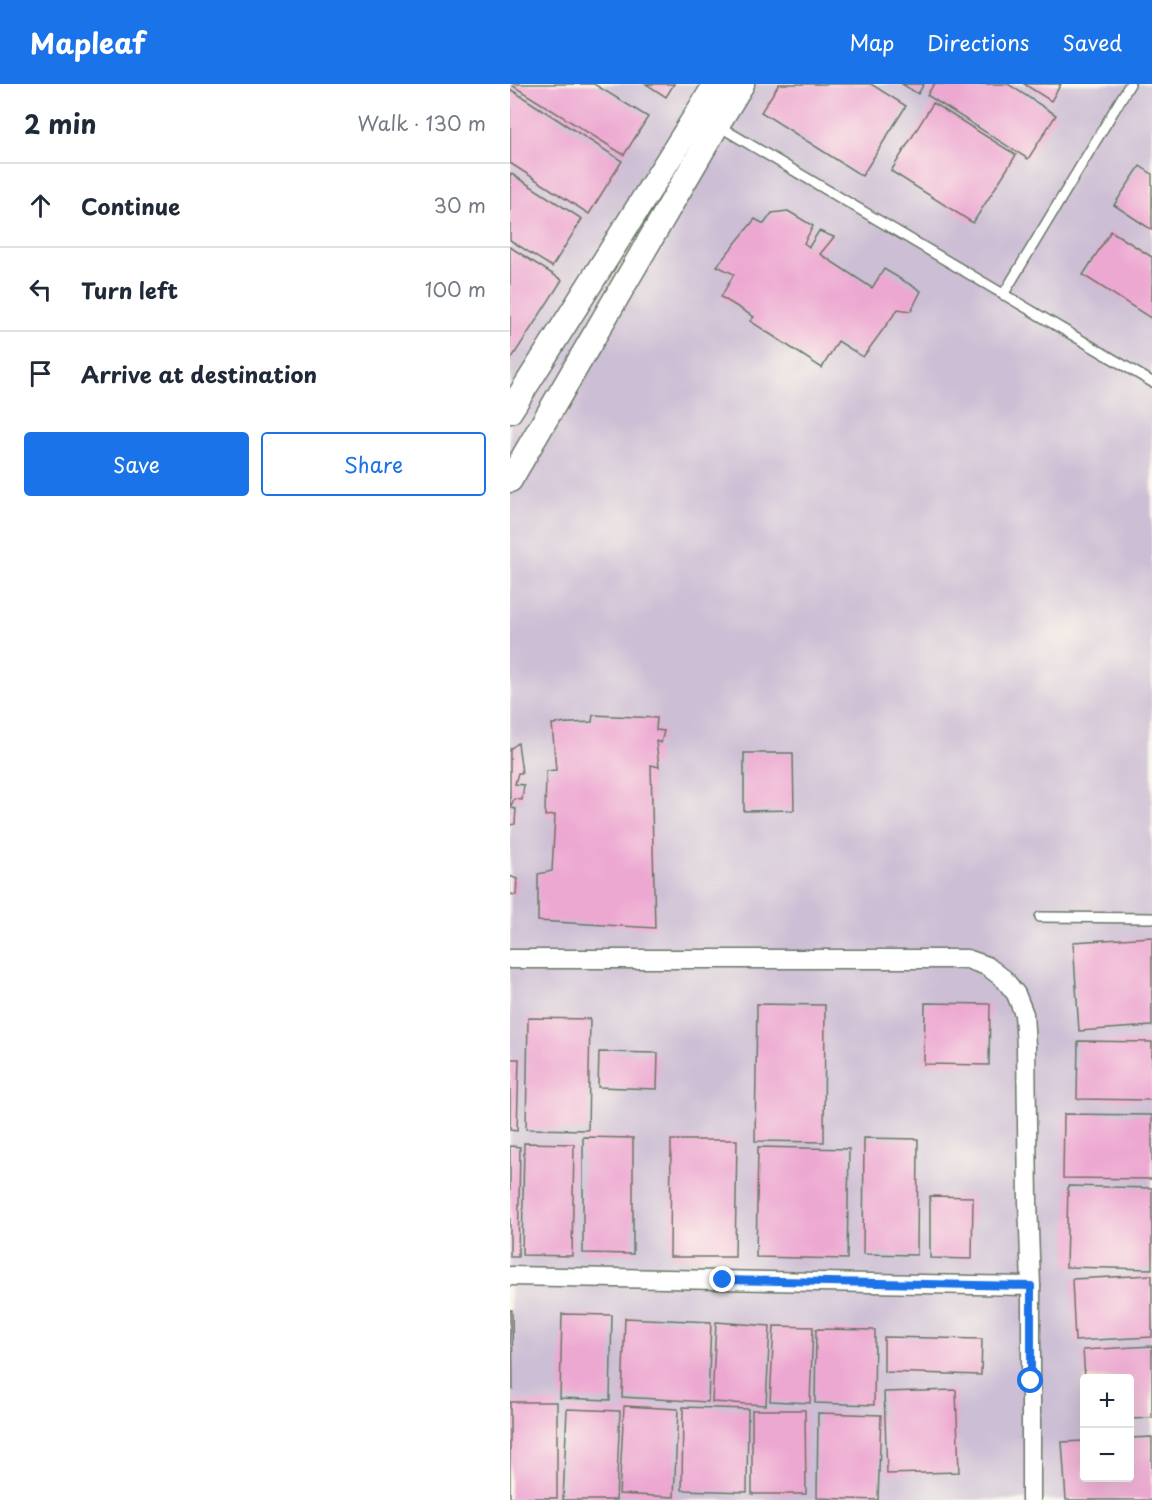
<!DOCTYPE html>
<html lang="en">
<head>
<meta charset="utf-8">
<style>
  body { margin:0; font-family:"Playpen Sans",sans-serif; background:#f6f6f7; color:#1f2937 }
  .controls { position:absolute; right:18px; bottom:18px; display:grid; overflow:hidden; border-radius:6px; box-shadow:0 6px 24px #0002 }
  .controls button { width:54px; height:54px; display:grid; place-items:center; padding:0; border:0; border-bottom:2px solid #e0e1e3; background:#fff; color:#1f2937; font:30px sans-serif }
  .stop { position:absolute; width:18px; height:18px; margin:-14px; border:4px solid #1a73e8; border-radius:50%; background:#fff }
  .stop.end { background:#1a73e8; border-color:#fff; box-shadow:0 2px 6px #0008 }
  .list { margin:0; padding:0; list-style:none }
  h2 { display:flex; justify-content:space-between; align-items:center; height:78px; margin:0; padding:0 24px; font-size:26px }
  h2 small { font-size:20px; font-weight:400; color:#747a83 }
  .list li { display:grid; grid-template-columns:39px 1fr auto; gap:18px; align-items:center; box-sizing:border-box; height:84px; padding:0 24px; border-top:2px solid #e0e1e3 }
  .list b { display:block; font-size:22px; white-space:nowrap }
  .list em { font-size:20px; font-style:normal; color:#747a83 }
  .actions { display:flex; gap:12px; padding:18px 24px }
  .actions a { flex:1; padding:14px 0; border:2px solid #1a73e8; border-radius:6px; text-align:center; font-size:21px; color:#1a73e8 }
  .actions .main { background:#1a73e8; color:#fff }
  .icon { flex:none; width:33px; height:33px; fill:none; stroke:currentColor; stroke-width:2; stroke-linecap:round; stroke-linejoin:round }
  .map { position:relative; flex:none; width:642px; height:1416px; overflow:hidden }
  header { display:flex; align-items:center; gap:36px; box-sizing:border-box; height:84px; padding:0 30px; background:#1a73e8; color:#fff }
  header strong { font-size:28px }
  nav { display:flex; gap:33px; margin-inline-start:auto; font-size:21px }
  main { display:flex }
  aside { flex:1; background:#fff }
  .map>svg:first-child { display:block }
</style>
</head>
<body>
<header>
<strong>Mapleaf</strong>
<nav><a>Map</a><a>Directions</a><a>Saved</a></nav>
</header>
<main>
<aside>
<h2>2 min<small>Walk · 130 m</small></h2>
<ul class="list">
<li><svg class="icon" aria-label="ahead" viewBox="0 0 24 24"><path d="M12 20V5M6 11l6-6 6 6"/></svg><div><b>Continue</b></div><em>30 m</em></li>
<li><svg class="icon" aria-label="left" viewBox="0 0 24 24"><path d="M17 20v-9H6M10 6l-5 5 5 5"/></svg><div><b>Turn left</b></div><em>100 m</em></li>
<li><svg class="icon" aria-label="arrive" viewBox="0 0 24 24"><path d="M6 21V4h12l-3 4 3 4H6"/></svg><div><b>Arrive at destination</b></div></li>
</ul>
<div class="actions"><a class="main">Save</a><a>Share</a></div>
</aside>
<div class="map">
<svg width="642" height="1416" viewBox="0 0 642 1416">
  <rect width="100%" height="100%" fill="#fbf7ec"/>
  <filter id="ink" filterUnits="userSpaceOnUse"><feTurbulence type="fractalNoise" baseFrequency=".0167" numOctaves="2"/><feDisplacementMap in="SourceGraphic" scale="12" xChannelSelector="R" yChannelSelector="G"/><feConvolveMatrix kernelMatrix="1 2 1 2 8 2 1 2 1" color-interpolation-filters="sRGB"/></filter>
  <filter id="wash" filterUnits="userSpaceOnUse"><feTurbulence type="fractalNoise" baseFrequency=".008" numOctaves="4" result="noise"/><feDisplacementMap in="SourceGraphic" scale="24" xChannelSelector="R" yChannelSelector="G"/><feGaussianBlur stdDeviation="1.35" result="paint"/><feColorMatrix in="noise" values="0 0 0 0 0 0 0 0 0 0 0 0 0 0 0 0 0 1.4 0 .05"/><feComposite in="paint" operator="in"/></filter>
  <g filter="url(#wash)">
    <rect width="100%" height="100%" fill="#f3e3c7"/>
    <path fill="#ccbed4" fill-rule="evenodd" d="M0,0h642v1416h-642zM574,1294h46v100h-46z"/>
    <g id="blocks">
      <g fill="#eda8d1">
        <path d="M4,0h80l54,33 -24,38 -111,-69z"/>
        <path d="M136,0h28l-8,13z"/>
        <path d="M269,0h92l35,22 -44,70 -101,-64z"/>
        <path d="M392,0h22l-6,10z"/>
        <path d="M424,0h74l48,31 -28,44 -101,-64z"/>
        <path d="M514,0h37l-10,17z"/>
        <path d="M0,5l112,72 -33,53 -79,-51z"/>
        <path d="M423,19l83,52 -43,68 -82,-52z"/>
        <path d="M630,82l12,8v56l-38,-25z"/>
        <path d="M0,89l72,46 -30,48 -42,-27z"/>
        <path d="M278,127l25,15 -9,17 5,4 10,-16 15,6 -14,17 52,34 12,-19 37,22 -10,20 -13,-2 -35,48 -25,-16 -16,27 -72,-47 4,-4 -33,-20 13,-23 -17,-8 38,-47 9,5 8,-11z"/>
        <path d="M601,147l41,26v62l-69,-44z"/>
        <path d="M0,163l52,33 -52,81z"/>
        <path d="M83,631l64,3 -1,12 8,1 -3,12 -5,-2 3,26 -8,-2 4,163 -117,-7v-47l14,-3 3,-56 -10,1 1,-45 10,-1 -4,-46 40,-2z"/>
        <path d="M8,659l4,30h-4l-3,11 9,1 -2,15 -8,-1 -4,9 6,1 -1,15 -5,1v-76z"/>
        <path d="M234,669h49l1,57 -50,1z"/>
        <path d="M0,792l7,3 -1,16 -6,-1z"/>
        <path d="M642,853v89l-73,5 -6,-89z"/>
        <path d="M415,919l65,1 -1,61 -65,-1z"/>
        <path d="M247,920l68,1 -1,137 -69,-1z"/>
        <path d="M18,934l62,1 -2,111 -62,-1z"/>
        <path d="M568,957l74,1v58l-75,-1z"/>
        <path d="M89,968l59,1 -1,36 -59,-2z"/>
        <path d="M0,975h9l-2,72 -7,-1z"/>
        <path d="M554,1030l88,1v64l-89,-1z"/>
        <path d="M73,1053l50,1v116l-50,-1z"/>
        <path d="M354,1054l54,1 -1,116 -54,-1z"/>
        <path d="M161,1056h66l-2,117h-65z"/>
        <path d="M14,1059l50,1 -2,112 -50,-1z"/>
        <path d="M0,1062l10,1 -2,110h-8z"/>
        <path d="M248,1063l91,2 -2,110 -91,-2z"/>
        <path d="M558,1102l84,2v81l-86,-2z"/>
        <path d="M420,1112l43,1 -1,62 -42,-1z"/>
        <path d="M642,1191v62l-77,4 -3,-62z"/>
        <path d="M0,1226h2l1,79h-3z"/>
        <path d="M52,1230l50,1 -2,85 -50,-2z"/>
        <path d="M115,1234l86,4 -3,80 -86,-5z"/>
        <path d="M206,1238l54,4 -4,79 -54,-3z"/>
        <path d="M264,1242l39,1 -3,76 -40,-2z"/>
        <path d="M306,1245l59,1 -1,75 -59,-2z"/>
        <path d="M374,1253l98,2 -1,36 -97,-3z"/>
        <path d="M642,1262v72l-22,1v-41h-45l-2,-28z"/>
        <path d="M446,1306l3,82 -72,2 -3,-82z"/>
        <rect x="0" y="1318" width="47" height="96"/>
        <path d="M114,1322l54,3 -4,88 -55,-3z"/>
        <path d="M173,1323l65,2 -1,83 -65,-2z"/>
        <path d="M57,1325l53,2 -4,89h-53z"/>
        <path d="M242,1326h53l1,84h-54z"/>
        <path d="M308,1329l63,2 -3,85 -61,-2z"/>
        <path d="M642,1353v63h-86l-4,-58 22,-1v37h46v-40z"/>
      </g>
    </g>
  </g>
  <g filter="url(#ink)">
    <use href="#blocks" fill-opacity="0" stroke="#697767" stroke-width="1.5"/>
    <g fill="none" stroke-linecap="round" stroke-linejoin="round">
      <g stroke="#697767" stroke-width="12">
        <g id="lane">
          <path d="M207,41l435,257"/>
          <path d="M493,211l127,-211"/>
          <path d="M530,833l112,1"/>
        </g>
      </g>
      <g stroke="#697767" stroke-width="21">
        <g id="street">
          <path d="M0,875h457l20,7 17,13 12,15 8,20 2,32 2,155 3,85v214"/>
          <path d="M0,1192l521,10"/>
        </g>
      </g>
      <g stroke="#697767" stroke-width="27">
        <g id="secondary">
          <path d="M0,327l206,-327"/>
          <path d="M0,396l207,-355 25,-41"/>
        </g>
      </g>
      <use href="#lane" stroke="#fff" stroke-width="9"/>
      <use href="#street" stroke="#fff" stroke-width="18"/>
      <use href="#secondary" stroke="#fff" stroke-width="24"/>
    </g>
  </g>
  <g fill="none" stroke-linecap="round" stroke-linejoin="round" filter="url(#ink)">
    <path stroke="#1a73e8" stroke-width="8" d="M213,1196l308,6v95"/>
  </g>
</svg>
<div class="controls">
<button>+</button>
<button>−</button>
</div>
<div class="stop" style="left:521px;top:1297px"></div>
<div class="stop end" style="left:213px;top:1196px"></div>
</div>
</main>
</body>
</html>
